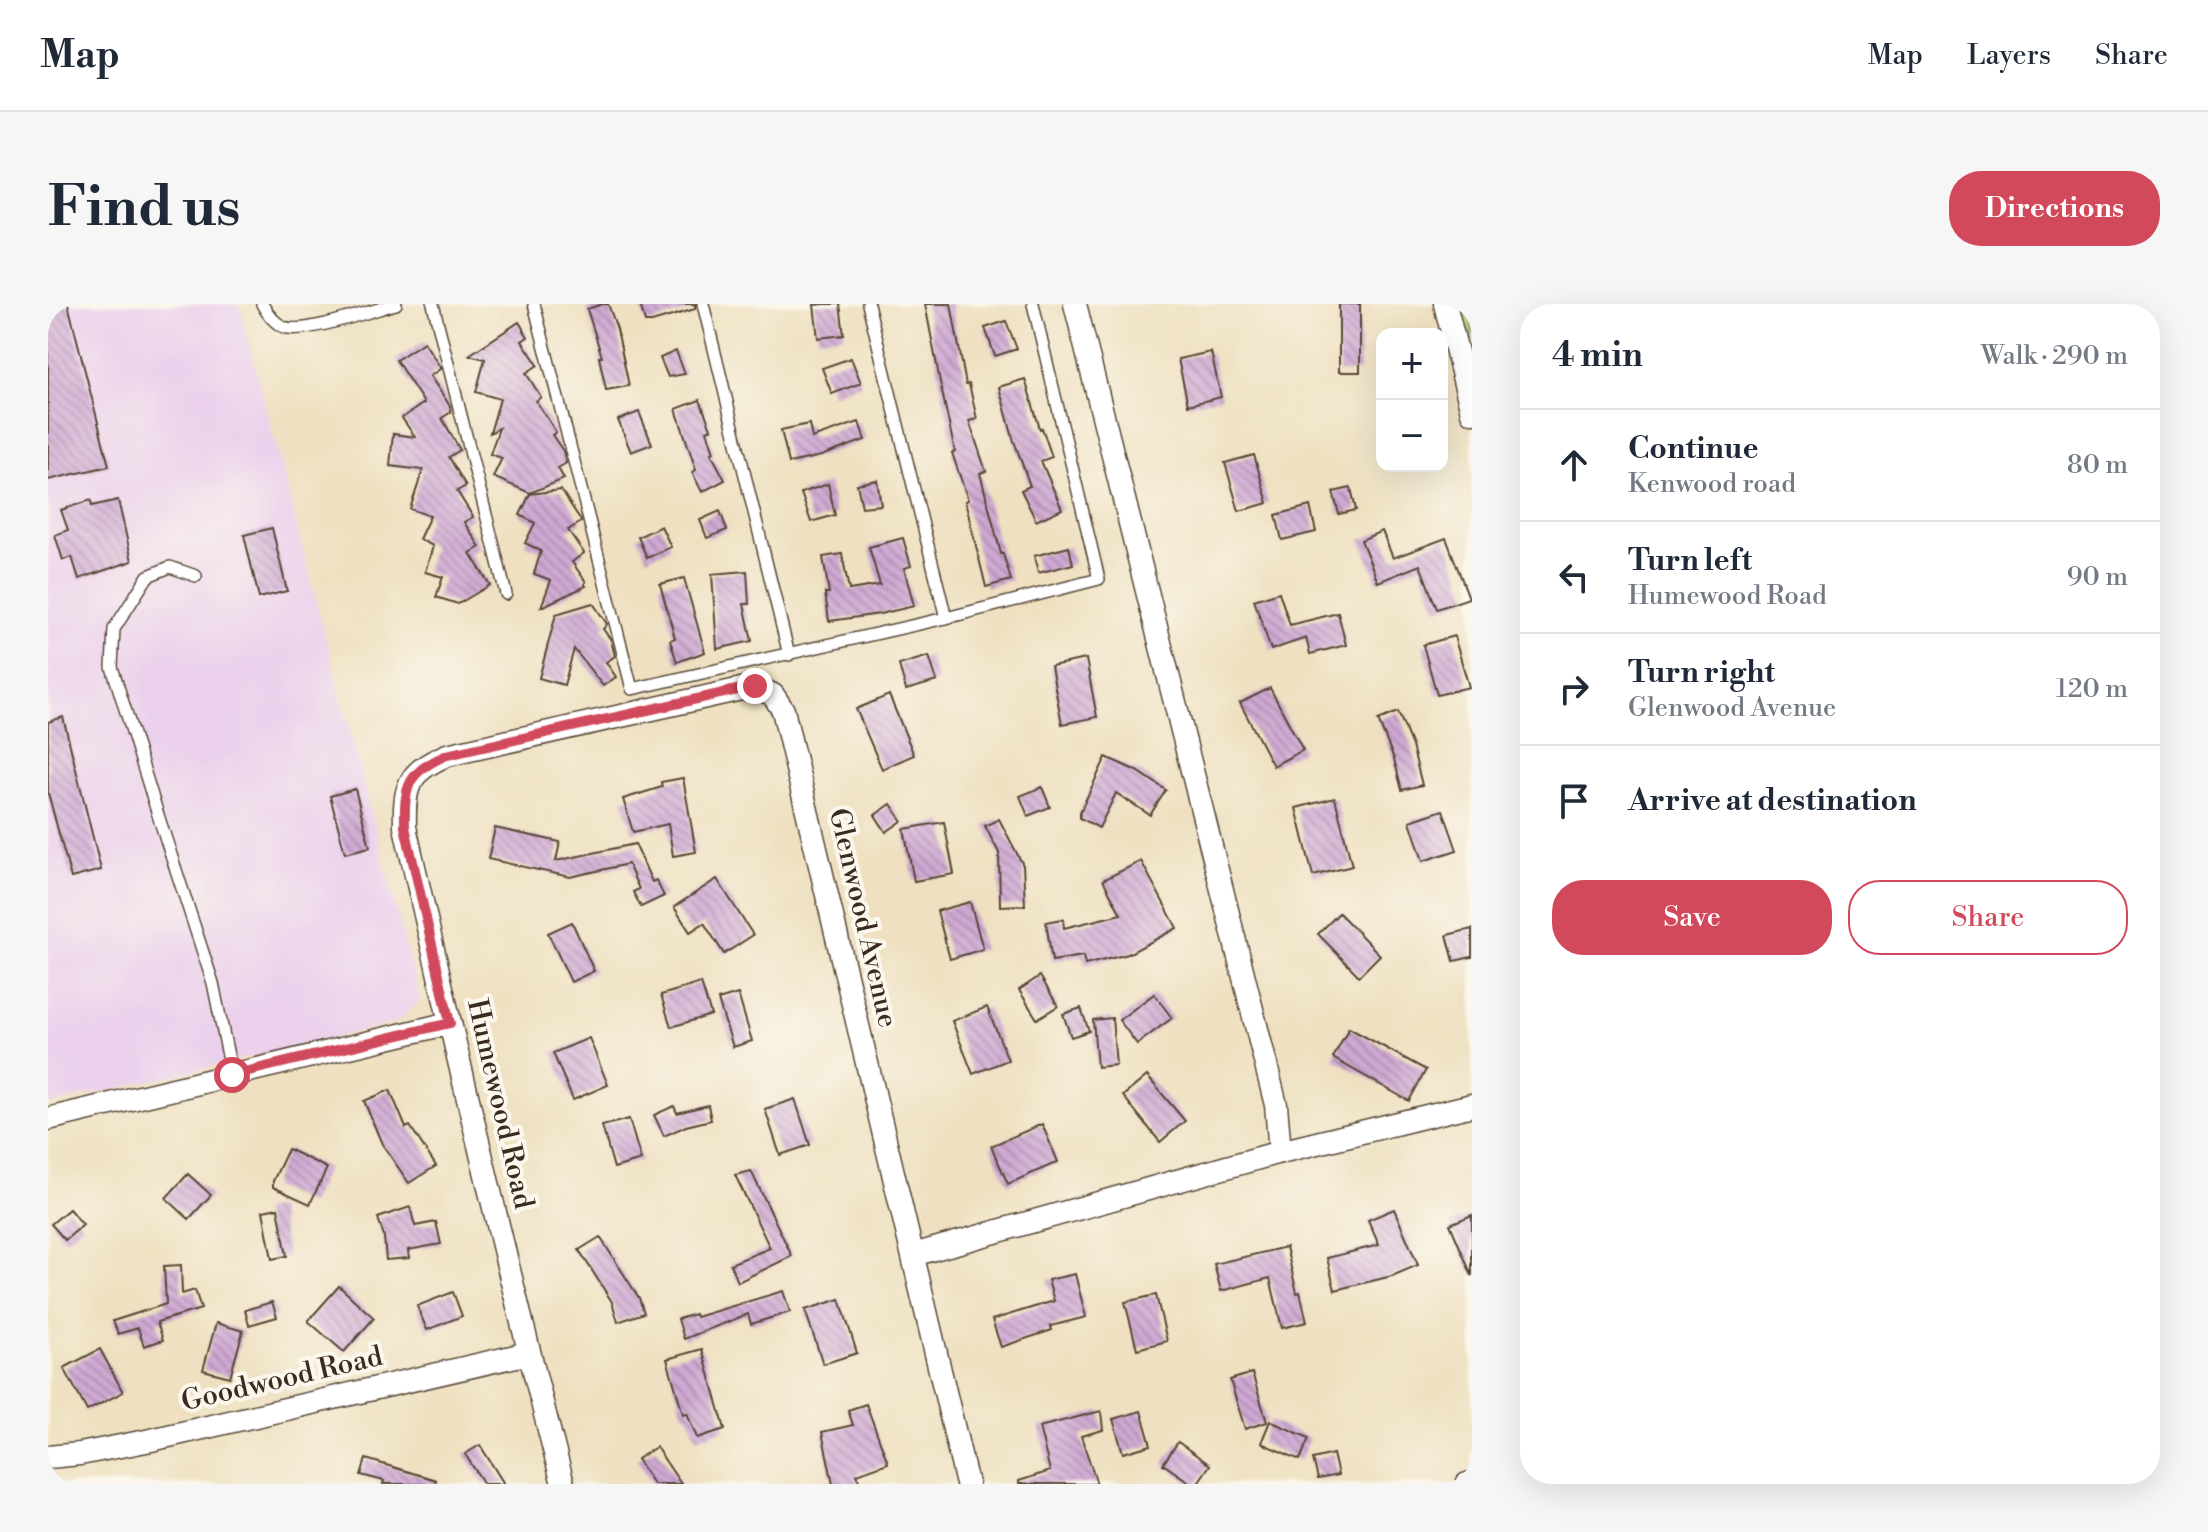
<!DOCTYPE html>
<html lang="en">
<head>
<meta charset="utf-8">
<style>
  body { margin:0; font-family:"Libre Bodoni",serif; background:#f6f6f7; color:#1f2937 }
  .controls { position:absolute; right:24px; top:24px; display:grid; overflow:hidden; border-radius:16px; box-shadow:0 8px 32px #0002 }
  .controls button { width:72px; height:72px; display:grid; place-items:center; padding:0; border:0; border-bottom:2px solid #e0e1e3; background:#fff; color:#1f2937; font:40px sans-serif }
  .stop { position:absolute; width:24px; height:24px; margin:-18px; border:6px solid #d1495b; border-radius:50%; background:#fff }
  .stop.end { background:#d1495b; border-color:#fff; box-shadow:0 2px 8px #0008 }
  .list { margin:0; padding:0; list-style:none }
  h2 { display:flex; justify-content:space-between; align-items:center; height:104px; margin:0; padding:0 32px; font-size:34px }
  h2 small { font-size:26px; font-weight:400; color:#747a83 }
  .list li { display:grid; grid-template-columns:52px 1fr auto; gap:24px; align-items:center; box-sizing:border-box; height:112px; padding:0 32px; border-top:2px solid #e0e1e3 }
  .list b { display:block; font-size:30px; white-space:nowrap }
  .list p { margin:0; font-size:26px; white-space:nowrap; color:#747a83 }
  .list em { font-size:26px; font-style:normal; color:#747a83 }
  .actions { display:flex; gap:16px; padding:24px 32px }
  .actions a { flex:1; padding:18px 0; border:2px solid #d1495b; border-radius:32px; text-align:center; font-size:28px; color:#d1495b }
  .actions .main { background:#d1495b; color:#fff }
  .icon { flex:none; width:44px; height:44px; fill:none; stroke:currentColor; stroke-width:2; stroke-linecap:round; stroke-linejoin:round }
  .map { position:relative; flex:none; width:1424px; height:1180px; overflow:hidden; border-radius:32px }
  header { display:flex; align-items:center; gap:48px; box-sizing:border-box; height:112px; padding:0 40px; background:#fff; border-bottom:2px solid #e0e1e3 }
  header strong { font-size:38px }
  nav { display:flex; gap:44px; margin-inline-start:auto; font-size:28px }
  .intro { display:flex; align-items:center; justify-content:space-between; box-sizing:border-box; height:192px; padding:0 48px }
  h1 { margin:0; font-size:56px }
  .button { padding:20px 36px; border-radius:32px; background:#d1495b; color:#fff; font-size:28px; font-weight:700 }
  main { display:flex; gap:48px; padding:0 48px }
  aside { flex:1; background:#fff; border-radius:32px; box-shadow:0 8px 32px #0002 }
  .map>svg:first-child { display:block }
</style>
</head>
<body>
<header>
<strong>Map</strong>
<nav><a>Map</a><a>Layers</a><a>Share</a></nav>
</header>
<div class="intro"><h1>Find us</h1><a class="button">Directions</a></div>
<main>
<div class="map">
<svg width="1424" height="1180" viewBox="0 0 1424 1180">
  <defs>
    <pattern id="grass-tufts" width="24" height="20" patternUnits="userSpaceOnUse" patternTransform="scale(2)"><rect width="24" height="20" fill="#add07a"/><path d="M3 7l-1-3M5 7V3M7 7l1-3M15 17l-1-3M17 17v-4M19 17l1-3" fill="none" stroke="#8ea963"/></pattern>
    <pattern id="building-back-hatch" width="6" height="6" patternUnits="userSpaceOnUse" patternTransform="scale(2)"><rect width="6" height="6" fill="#cfa9d3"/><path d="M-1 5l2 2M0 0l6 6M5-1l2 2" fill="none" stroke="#a98aab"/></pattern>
  </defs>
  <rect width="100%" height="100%" fill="#fbf7ec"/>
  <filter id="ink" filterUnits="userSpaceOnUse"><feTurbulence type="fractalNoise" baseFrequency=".0125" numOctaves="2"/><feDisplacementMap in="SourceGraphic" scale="16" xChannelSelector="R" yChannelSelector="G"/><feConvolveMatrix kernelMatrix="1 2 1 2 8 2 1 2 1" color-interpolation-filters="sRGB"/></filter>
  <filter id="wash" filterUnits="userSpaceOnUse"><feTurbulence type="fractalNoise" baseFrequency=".006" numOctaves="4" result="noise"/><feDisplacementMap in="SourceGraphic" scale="32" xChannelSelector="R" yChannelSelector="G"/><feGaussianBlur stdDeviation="1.8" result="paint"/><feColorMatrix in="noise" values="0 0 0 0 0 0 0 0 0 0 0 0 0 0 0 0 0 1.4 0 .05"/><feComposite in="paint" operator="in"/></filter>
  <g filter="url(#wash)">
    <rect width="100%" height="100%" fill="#eee0c0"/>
    <path fill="#ebd1ec" d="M0,0h191l181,697 -24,22 -348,82z"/>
    <path fill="url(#grass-tufts)" stroke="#747d4c" stroke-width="2" d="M1402,0h22v90z"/>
    <g id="blocks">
      <g fill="url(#building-back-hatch)">
        <path d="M0,0h20l41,162 -61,14z"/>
        <path d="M555,0h5l9,25 12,57 -23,4 -7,-33h3l-15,-48z"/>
        <path d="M592,0h55v5l-43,13h-7z"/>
        <path d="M776,0h16l4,31 -26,3 -4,-33z"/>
        <path d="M877,0h26l15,81 3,-1 8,35 -8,2 17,50 -6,2 21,81h2l8,26 -25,7 -21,-86 3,-1 -16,-47 3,-1 -14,-65z"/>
        <rect x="1291" y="0" width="21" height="68"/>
        <path d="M958,17l11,28 -22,7 -10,-28z"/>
        <path d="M471,18l9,15 -6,4 16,24 -12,8 15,24 -5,4 20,31 -4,3 11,16 3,12 -8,5 6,11 -34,14 -37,-16 9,-19 -12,-4 9,-26 -9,5 10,-34 -24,-7 9,-33 -16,-4z"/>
        <path d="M376,38l16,25v2l-10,7 20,30 1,6 -9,6 18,32 -11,7 17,29 -9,5 16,26 -9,5 16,25 -10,6 20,32 -32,19 -22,-7 7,-20 -18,-5 8,-26 -14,-7 11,-23 -20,-7 13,-39 -33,-4 3,-32 22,3 -13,-19 22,-15 -28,-43z"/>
        <path d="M628,47l9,23 -17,3 -8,-19z"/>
        <path d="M1163,48l10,45 -33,8 -10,-46z"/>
        <path d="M803,54l10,25 -29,11 -10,-26z"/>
        <path d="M977,75l15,50 2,-1 10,29 -11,4 21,48 -26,12 -15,-31 9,-4 -17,-48 -14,-51z"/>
        <path d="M652,96l11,29 -4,2 7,21 -3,1 14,27 -23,12 -10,-20 4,-2 -20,-61z"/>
        <path d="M591,108l13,32 -21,8 -13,-32z"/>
        <path d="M811,118l6,18 -44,16 -32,7 -8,-33 28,-6 3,14z"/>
        <path d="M1206,151l14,48 -29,8 -14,-48z"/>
        <path d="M829,176l4,25 -19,2 -5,-23z"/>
        <path d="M780,180l7,31 -24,7 -10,-29z"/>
        <path d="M1303,184l5,22 -17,4 -6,-22z"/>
        <path d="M513,186l19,29 1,3 -13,8 16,23 -12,9 14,20 -2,2 2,2 -45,21 10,-27 -17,-6 7,-23 -16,-8 10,-20 -15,-8 10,-21z"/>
        <path d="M43,196l1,6 26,-6 14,61 -53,18 -7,-22 -9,3 -8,-25 13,-5 -7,-20z"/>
        <path d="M1262,202l6,26 -34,8 -6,-25z"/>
        <path d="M672,207l7,19 -20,8 -7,-18z"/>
        <path d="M613,222l10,21 -24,11 -9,-21z"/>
        <path d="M224,224l15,63 -28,7 -15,-63z"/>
        <path d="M1334,227l11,27 53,-20 23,60 -32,11 -17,-44 -42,17 -17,-42z"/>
        <path d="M855,234l8,28 -7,2 10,38 -34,8 -51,7 -4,-28h4l-6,-36 19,-3 7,36 31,-5 -11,-38z"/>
        <path d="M1021,243l4,17 -35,9 -4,-17z"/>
        <path d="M699,267l2,33h-5l8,37 -35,8 -5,-75z"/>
        <path d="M636,274l21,74 -28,10 -7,-22 5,-2 -15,-54z"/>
        <path d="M1231,288l11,33 48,-12 8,32 -36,9 -4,-16 -35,12 -17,-50z"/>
        <path d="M545,299l14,21 -4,5 8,11 4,16 -9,6 10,15 -13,9 -29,-37 -10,36 -25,-7 17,-64z"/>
        <path d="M1406,332l15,51 -32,8 -14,-50z"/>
        <path d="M881,352l8,25 -31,9 -7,-25z"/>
        <path d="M1038,355l11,58 -35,7 -11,-58z"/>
        <path d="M1222,384l33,62 -30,16 -33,-63z"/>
        <path d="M841,391l25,60 -32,14 -26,-60z"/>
        <path d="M1350,408l14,34 10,39 -20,5 -8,-31 -16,-39z"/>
        <path d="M15,413l38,153 -30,8 -23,-85v-71z"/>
        <path d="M1058,453l33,15 27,18 -16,25 -34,-22 -17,35 -19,-10v-6z"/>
        <path d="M635,474l13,74 -23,4 -5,-32 -35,8 -10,-33 39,-12 -1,-5z"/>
        <path d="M994,483l8,20 -22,9 -8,-20z"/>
        <path d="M307,485l15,58 -25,6 -15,-57z"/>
        <path d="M1287,494l17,68 -39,10 -17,-68z"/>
        <path d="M843,500l11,17 -16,11 -11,-17z"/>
        <path d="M1395,506l14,40 -34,11 -13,-40z"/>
        <path d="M951,515l24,46 2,40 -25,1 -1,-53 -14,-27z"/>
        <path d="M896,518l10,52 -40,7 -10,-52z"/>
        <path d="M447,524l65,14 -4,19 79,-17 17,38 4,-2 8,16 -23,11 -8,-15 6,-3 -11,-25 -58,13 -82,-18z"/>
        <path d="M1093,557l36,67 -49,26 -43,11 -2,-9 -31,5 -6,-39 17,-3 1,9 57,-14 -18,-34z"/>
        <path d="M669,575l36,56 -29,19 -20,-31 -14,9 -16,-25z"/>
        <path d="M922,598l13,47 -33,10 -13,-48z"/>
        <path d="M1291,609l41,42 -21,21 -41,-42z"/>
        <path d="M524,618l22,49 -23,11 -23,-49z"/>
        <path d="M1424,625v28l-18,4 -7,-26z"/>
        <path d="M992,672l18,30 -21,13 -18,-29z"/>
        <path d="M653,679l10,32 -40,12 -10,-32z"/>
        <path d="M690,690l14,47 -19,6 -15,-47z"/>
        <path d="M1106,690l18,24 -35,26 -18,-24z"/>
        <path d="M939,703l21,53 -35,14 -21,-53z"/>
        <path d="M1033,704l8,23 -18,6 -8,-23z"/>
        <path d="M1064,714l4,47 -19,2 -4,-47z"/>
        <path d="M1301,724l77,42 -17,31 -76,-43z"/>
        <path d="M541,734l19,47 -35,15 -20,-47z"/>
        <path d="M1099,772l38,45 -25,21 -37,-46z"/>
        <path d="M342,786l16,38 4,-2 26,40 -27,17 -27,-39 -18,-43z"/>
        <path d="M747,795l15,46 -30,10 -15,-46z"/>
        <path d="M660,801l3,15 -25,6 -22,10 -10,-21 20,-9 3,7z"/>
        <path d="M581,815l12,41 -27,8 -12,-42z"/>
        <path d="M994,820l16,38 -50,22 -17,-38z"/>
        <path d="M240,845l39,19 -17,36 -37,-17v-6z"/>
        <path d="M703,867l41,85 -54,26 -8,-18 40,-16 -35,-73z"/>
        <path d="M140,870l23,21 -22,24 -23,-21z"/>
        <path d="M362,903l5,19 21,-4 5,22 -33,6 1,8 -23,2 -2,-23 -6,-19z"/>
        <path d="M230,904l9,48 -15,3 -9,-48z"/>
        <path d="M21,905l14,16 -18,15 -14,-16z"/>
        <path d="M1346,905l24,56 -26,11 -57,14 -8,-32 52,-13 -11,-25z"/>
        <path d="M1424,911v61l-22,-52z"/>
        <path d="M552,933l39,61 5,15 -26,9 -6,-20 -33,-52z"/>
        <path d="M1238,943l11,46 3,-1 7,30 -25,6 -12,-50 -49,13 -7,-27z"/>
        <path d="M133,961l1,29 13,-4 6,19 -44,13 6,18 -19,6 -6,-18 -20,6 -5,-13 53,-17 -2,-38z"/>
        <path d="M1027,970l11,43 -35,9 1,4 -51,17 -9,-27 62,-19 -6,-21z"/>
        <path d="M291,982l35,32 -30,34 -36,-31z"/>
        <path d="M735,987l7,21 -39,12 -3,-10 -64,25 -6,-20 17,-5 1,3z"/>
        <path d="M405,988l9,24 -35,14 -10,-24z"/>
        <path d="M1108,991l11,46 -30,8 -12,-47z"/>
        <path d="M792,995l17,54 -34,11 -18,-54z"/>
        <path d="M224,998l5,15 -28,8 -4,-15z"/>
        <path d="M168,1019l27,8 -13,46 -27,-7z"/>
        <path d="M52,1045l23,43 -36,19 -23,-43z"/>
        <path d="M654,1045l23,80 -28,9 -10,-25 -4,1 -16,-55z"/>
        <path d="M1204,1069l15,49 -22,7 -15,-49z"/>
        <path d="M818,1100l22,59 -31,11 4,10h-28l-11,-52 31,-7 -5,-15z"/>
        <path d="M1053,1107l2,19 -22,6 16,48h-78v-3l31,-10 -11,-44z"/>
        <path d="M1093,1107l10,34 -28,8 -10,-34z"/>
        <path d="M1222,1117l39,17 -9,22 -39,-17z"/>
        <path d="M1130,1138l32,23 -13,19h-5l-29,-20z"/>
        <path d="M432,1141l24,39h-20l-19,-30z"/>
        <path d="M608,1143l25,37h-28l-16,-25z"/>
        <path d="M1285,1150l5,21 -20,4 -5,-20z"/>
        <path d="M318,1155l70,21 -1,4h-52l1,-3 -23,-6z"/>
      </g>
    </g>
  </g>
  <g filter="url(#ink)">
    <use href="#blocks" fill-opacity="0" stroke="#564536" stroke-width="2"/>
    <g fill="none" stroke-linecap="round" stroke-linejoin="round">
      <g stroke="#564536" stroke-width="14">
        <g id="service">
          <path d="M214,0c5,9 12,19 22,23 19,8 89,-17 112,-23"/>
          <path d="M385,0l73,290"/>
          <path d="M486,0l98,385 314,-71 153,-39 -66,-275"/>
          <path d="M655,0l86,351"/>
          <path d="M820,0l78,314"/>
          <path d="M148,272l-26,-9 -22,9 -34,53 -2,38 47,151 54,165 19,92"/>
        </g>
      </g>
      <g stroke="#564536" stroke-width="25">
        <g id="minor">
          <path d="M1027,0l201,801 4,47"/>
          <path d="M1397,0l27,108"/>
          <path d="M0,815l402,-96"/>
          <path d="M865,951l367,-103 192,-47"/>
          <path d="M0,1153l32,-3 71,-14 378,-87"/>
          <path d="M515,1180c-57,-218 -108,-437 -158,-657 -1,-40 2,-55 42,-72l308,-69 18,9 10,15 184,774"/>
          <path d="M1419,1180l5,-1"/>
        </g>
      </g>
      <use href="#service" stroke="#fff" stroke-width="11"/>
      <use href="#minor" stroke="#fff" stroke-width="22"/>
    </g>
  </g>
  <g fill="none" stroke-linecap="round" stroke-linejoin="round" filter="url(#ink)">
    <path stroke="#d1495b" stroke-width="10" d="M184,771l218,-52 -45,-196c-1,-41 2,-55 42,-72l308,-69"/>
  </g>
  <g text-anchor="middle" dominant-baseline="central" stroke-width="8" stroke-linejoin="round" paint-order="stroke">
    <g font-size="28" fill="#3b2a1e" stroke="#fbf7ec">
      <text transform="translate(815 614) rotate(77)">Glenwood Avenue</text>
      <text transform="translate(452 800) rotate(77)">Humewood Road</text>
      <text transform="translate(234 1075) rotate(-13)">Goodwood Road</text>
    </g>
  </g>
</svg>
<div class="controls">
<button>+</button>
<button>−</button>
</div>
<div class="stop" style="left:184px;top:771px"></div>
<div class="stop end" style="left:707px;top:382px"></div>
</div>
<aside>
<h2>4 min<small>Walk · 290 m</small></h2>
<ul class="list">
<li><svg class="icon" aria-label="ahead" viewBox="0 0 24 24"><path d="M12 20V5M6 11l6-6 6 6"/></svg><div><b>Continue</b><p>Kenwood road</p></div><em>80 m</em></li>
<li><svg class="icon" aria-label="left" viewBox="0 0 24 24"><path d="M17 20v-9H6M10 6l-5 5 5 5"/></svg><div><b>Turn left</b><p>Humewood Road</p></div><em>90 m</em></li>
<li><svg class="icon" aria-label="right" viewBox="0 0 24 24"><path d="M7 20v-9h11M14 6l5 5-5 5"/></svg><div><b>Turn right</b><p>Glenwood Avenue</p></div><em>120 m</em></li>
<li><svg class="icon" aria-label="arrive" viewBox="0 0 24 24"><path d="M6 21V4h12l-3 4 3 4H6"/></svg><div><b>Arrive at destination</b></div></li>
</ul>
<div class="actions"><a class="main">Save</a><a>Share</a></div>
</aside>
</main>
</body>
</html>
